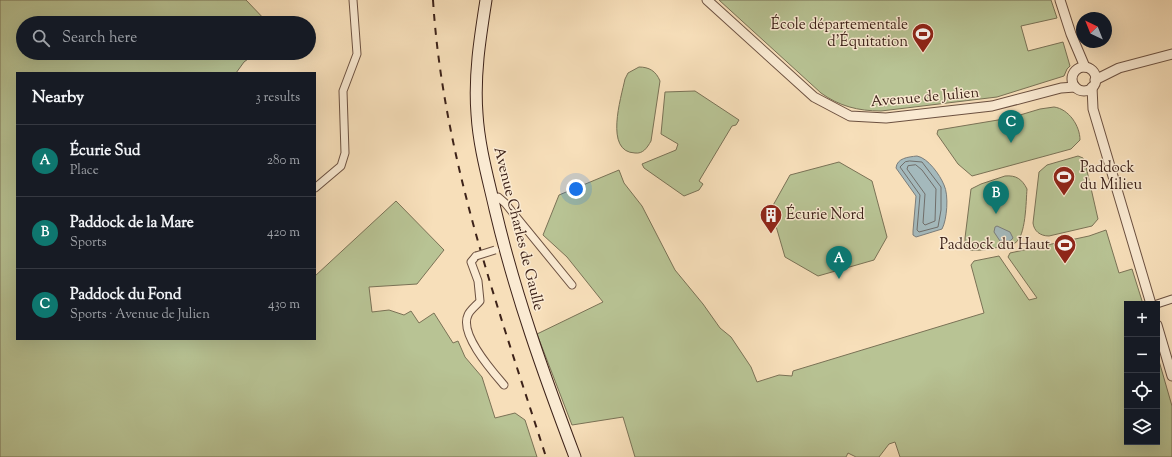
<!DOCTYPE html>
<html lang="en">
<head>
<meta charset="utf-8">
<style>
  body { margin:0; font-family:"Sorts Mill Goudy",serif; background:#242831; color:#f1f3f6 }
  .controls { position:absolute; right:12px; bottom:12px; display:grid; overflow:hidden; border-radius:0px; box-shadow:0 4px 16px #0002 }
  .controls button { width:36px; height:36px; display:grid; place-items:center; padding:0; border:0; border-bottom:1px solid #363941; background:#171b24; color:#f1f3f6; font:20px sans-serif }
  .compass { position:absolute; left:1076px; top:12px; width:36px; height:36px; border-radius:50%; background:#171b24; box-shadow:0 4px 16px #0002; rotate:317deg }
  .you { position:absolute; left:576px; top:189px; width:14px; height:14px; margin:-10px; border:3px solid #fff; border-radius:50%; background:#1a73e8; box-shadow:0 0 0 6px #1a73e833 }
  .badge { display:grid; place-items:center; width:26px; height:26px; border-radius:50%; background:#0f766e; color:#fff; font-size:13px; font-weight:700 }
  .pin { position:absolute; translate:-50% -33px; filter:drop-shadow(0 1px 2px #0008) }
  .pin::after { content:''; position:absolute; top:21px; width:14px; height:12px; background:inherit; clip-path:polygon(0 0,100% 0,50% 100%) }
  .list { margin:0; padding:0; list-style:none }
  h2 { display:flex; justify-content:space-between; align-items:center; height:52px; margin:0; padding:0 16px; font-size:17px }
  h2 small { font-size:13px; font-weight:400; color:#9ea1a6 }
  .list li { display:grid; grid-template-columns:26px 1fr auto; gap:12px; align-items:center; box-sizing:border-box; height:72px; padding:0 16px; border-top:1px solid #363941 }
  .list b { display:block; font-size:15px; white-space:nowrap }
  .list p { margin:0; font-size:13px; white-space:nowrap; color:#9ea1a6 }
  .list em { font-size:13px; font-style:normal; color:#9ea1a6 }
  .icon { flex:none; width:22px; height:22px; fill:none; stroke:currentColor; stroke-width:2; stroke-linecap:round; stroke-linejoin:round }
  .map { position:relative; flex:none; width:1172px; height:457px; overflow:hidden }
  .search { position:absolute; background:#171b24; box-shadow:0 4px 16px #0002; left:16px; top:16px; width:300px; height:44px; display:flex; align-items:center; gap:10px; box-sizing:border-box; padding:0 14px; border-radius:22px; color:#9ea1a6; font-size:15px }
  .panel { position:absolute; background:#171b24; box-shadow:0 4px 16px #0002; left:16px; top:72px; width:300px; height:268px; border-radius:0px }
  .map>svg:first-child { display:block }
</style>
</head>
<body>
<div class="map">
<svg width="1172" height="457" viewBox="0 0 1172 457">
  <rect width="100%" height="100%" fill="#f7dfba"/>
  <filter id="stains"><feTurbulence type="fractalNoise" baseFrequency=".005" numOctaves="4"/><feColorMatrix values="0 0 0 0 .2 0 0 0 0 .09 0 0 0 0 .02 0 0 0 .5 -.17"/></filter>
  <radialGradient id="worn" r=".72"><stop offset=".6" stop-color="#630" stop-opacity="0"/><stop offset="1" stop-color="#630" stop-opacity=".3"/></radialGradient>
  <g fill="#b8c394" stroke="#7a7256">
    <path d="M0,0h246l22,23h-245v30h233l-12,9 -8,11h-219v266h298v-63l81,-75 48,49 -27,34 -48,3 3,25 17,-2 15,5 7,-4 8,12 15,-10 19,30 5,-2 7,16 17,20 13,41 20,-5 10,7 12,37h-537z"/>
    <path d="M719,0h332l6,18 -36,8 7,25 35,-9 7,24 -3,3 -3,7 -67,21 -116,14c-23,0 -42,-5 -60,-18z"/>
    <path d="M639,67c10,0 17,4 21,14l-9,60c-4,7 -8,13 -16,12 -31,-1 -14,-55 -10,-74l3,-6z"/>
    <path d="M695,91l44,29 -3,5 -4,1 -33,55 4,3 -4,6 -15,6 -40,-28 -2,-4 34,-14 2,-6 -17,-10 4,-42z"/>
    <path d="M1054,107c15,2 26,19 26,33l-9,9 -99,27 -14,-12 -21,-30 1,-4 72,-12 30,-9z"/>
    <path d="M1078,156l5,2 2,4 13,57 -6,7 -43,10c-9,0 -15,-5 -16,-13l6,-51 8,-7z"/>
    <path d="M839,162l33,19 15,56 -13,23 -56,16 -33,-19 -14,-48 19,-34z"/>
    <path d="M619,170l5,13 18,23 33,64 28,34 17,24 11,9 20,30 6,15 22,-7 13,1 1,-5 191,-58 -13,-48 3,-4 25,-5 30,44 8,-2 -29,-41 2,-4 79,-17 17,-6 13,43 13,-4 11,35h-16v138h30v-88l15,52v51h-272l-5,-15 -6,2 -10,13h-23l-8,-4 -2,4h-211l-12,-40 -51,8 -35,-91 66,-32 -36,-45 -24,-22 16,-40z"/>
    <path d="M1005,176c11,-1 17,3 22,13 -1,12 -1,48 -12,54 -4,2 -10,2 -15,4 -10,2 -20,4 -30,3l-5,-7v-5l6,-49 10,-5z"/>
  </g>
  <g fill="#a4b9bc" stroke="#7b7d7b">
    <path d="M917,156c11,2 23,19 27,29 5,10 3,35 -2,44l-26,8 -3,-2v-4l3,-35 -20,-28c1,-10 12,-11 21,-12z"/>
    <path d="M997,226l13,6 3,6 -3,3h-10l-6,-9 1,-5z"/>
  </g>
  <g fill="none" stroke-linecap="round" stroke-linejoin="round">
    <g stroke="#706e6a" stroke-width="1">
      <path d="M910,161l12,1 19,25v23l-3,17 -19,5 -2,-2 3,-35 -20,-28 5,-5z"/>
      <path d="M916,165l6,5 14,19 -1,32 -10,4 -2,-2 2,-29 -18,-25 1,-3z"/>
    </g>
    <g stroke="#6c5141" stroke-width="9">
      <g id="minor">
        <path d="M315,188l26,-22 4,-13 -2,-62 14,-37 -4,-54"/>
        <path d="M493,199l5,-2 7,6 67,82"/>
        <path d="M476,256l-5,6 7,19 2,20c-3,4 -10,9 -12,14 -9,19 24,56 36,70"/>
        <path d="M1157,304l15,-5"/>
      </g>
    </g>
    <g stroke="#6c5141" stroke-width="11">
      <g id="tertiary">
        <path d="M707,0l107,97 36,19 36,2 106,-12 69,-18 14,-1"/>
        <path d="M1060,0l11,34 14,33"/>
        <circle cx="1084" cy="79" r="12"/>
        <path d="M1095,80l24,-12 53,-14"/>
        <path d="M1092,87l1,22 58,195"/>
        <path d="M1157,325l15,51"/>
      </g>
    </g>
    <g stroke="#3d2219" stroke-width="13">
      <path id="secondary" d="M486,0c-6,38 -12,75 -9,114 2,33 11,64 18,95 20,85 49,166 80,248"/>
    </g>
    <use href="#minor" stroke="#faead2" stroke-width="7"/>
    <use href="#tertiary" stroke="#faead2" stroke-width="9"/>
    <use href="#secondary" stroke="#faead2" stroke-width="11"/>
    <path stroke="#3d2219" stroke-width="2" stroke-dasharray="7 7" stroke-linecap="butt" d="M433,0c10,158 65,307 113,457"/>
    <g stroke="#6c5141" stroke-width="9" stroke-linecap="butt">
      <path id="minor-bridge" d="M476,256l19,-6"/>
    </g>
    <use href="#minor-bridge" stroke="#faead2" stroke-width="7"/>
  </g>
  <defs>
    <g id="stadium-pin" transform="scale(1.15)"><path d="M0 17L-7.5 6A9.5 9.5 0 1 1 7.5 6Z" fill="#8f2418" stroke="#faead2"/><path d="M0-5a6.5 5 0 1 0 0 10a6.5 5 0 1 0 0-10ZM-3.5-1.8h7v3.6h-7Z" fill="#fff"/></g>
    <g id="building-pin" transform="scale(1.15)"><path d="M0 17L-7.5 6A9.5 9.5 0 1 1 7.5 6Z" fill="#8f2418" stroke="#faead2"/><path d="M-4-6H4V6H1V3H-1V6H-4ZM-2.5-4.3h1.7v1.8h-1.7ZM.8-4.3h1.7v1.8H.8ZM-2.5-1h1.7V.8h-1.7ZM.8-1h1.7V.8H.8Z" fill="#fff"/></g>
  </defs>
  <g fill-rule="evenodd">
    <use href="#stadium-pin" x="923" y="34"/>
    <use href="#stadium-pin" x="1064" y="177"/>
    <use href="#building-pin" x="771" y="215"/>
    <use href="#stadium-pin" x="1065" y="245"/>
  </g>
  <g text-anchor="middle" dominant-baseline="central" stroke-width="3" stroke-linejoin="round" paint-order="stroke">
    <g font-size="15" fill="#3d2219" stroke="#faead2" text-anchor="end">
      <text x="908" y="25">École départementale<tspan x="908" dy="17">d'Équitation</tspan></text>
      <text x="1080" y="168" text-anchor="start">Paddock<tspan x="1080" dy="17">du Milieu</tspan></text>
      <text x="786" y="215" text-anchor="start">Écurie Nord</text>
      <text x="1050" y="245">Paddock du Haut</text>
    </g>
    <g font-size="15" fill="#3d2219" stroke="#faead2">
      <text transform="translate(925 98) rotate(-5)">Avenue de Julien</text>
      <text transform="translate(518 229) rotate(76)">Avenue Charles de Gaulle</text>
    </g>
  </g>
  <rect width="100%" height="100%" filter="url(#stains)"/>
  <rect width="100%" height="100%" fill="url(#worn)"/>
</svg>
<div class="controls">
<button>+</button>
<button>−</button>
<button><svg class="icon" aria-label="locate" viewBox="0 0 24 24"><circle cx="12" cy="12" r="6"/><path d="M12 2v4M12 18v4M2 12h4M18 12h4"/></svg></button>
<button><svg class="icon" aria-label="layers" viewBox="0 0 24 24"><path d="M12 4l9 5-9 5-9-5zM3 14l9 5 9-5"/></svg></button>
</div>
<svg class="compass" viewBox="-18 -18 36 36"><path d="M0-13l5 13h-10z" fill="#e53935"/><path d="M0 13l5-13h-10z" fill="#9ea1a6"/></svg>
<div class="you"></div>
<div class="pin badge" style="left:839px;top:279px">A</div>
<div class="pin badge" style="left:996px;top:214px">B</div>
<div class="pin badge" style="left:1011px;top:143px">C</div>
<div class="search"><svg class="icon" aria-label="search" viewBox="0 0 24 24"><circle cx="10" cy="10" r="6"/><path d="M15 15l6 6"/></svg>Search here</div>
<section class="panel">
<h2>Nearby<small>3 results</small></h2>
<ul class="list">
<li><span class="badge">A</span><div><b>Écurie Sud</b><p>Place</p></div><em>280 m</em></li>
<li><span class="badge">B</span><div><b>Paddock de la Mare</b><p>Sports</p></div><em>420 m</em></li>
<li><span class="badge">C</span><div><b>Paddock du Fond</b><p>Sports · Avenue de Julien</p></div><em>430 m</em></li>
</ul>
</section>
</div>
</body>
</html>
